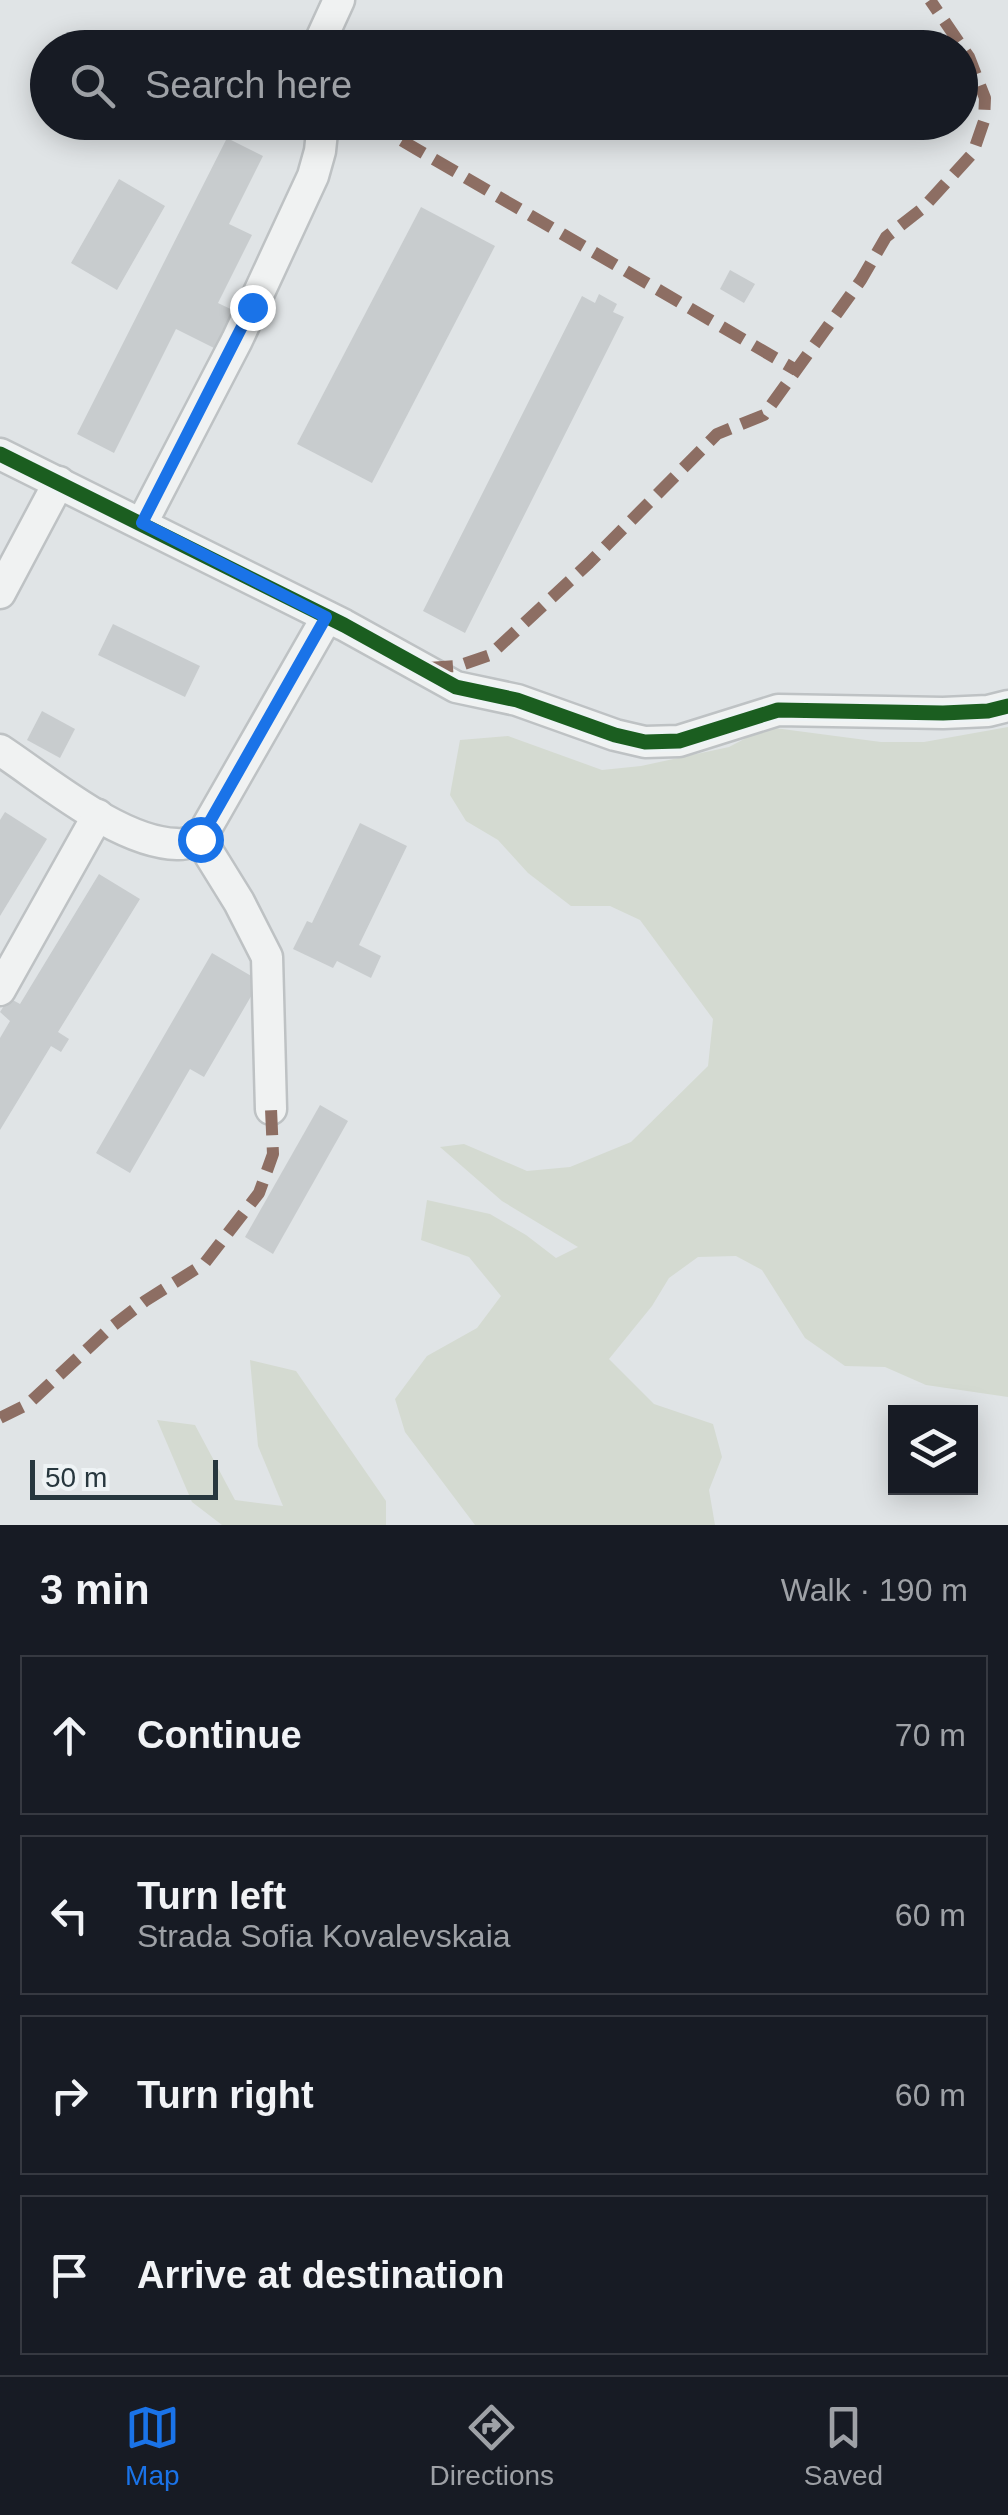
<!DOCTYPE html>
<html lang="en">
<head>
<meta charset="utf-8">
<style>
  body { margin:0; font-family:Helvetica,sans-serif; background:#20242c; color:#f1f3f6 }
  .controls { position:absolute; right:30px; bottom:30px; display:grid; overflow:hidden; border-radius:0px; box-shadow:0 5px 25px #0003 }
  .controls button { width:90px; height:90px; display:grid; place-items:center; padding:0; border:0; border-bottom:2px solid #363941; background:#171b24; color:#f1f3f6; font:50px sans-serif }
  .scale { position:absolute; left:30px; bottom:25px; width:188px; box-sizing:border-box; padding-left:10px; border:5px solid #27373e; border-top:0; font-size:28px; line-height:35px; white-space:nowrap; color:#27373e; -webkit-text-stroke:8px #eef3f5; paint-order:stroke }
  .stop { position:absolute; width:30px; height:30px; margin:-22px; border:8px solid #1a73e8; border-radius:50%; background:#fff }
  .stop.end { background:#1a73e8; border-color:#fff; box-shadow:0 2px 10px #0008 }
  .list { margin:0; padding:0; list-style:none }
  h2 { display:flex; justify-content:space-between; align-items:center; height:130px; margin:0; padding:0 40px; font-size:42px }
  h2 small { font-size:32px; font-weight:400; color:#9ea1a6 }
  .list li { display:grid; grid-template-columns:65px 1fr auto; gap:30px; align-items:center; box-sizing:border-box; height:160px; margin:0 20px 20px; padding:0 20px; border:2px solid #363941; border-radius:0px }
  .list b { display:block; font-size:38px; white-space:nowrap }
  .list p { margin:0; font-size:32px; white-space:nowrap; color:#9ea1a6 }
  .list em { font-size:32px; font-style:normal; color:#9ea1a6 }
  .icon { flex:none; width:55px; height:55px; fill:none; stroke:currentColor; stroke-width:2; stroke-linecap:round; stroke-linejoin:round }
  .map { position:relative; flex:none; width:1008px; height:1525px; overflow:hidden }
  .search { position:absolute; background:#171b24; box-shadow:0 5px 25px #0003; left:30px; right:30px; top:30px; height:110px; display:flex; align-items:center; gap:25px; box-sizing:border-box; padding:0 35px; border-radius:55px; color:#9ea1a6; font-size:38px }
  .sheet { height:850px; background:#171b24 }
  nav { display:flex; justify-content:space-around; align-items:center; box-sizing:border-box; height:140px; border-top:2px solid #363941; background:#171b24; font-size:28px; color:#9ea1a6 }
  nav a { display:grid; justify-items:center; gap:5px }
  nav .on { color:#1a73e8 }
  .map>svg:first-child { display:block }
</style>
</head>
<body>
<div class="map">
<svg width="1008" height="1525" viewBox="0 0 1008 1525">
  <rect width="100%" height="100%" fill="#e0e4e6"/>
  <g fill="#d4dad1">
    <path d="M767,727l114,15h43l84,-15v670l-82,-12 -41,-18 -40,-1 -40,-28 -43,-68 -26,-14 -38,1 -29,21 -17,28 -43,53 45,45 59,20 9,33 -13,33 6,35h-240l-70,-93 -10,-33 32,-43 50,-28 24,-32 -32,-39 -48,-17 6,-40 63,14 36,21 30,23 22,-11 -76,-46 -62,-54 24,-3 63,27 43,-4 61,-25 77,-76 5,-47 -73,-99 -30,-14h-39l-43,-33 -30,-33 -32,-19 -16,-26 10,-55 48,-4 94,34 39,-4 88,-19z"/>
    <path d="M250,1360l46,11 90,130v24h-164l-30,-23 -35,-82 38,5 40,75 48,6 -25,-60z"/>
  </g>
  <g fill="#c8ccce">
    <path d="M227,138l36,18 -34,68 23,11 -34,68 23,11 -19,38 -46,-23 -62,124 -37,-19z"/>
    <path d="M119,179l46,27 -48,84 -46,-27z"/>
    <path d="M421,207l74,39 -123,237 -75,-39z"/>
    <path d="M730,270l25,14 -11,19 -24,-14z"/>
    <path d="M599,294l18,10 -4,8 11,5 -159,316 -42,-22 159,-315 13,7z"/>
    <path d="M113,624l87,42 -15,31 -87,-42z"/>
    <path d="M42,711l33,18 -15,29 -33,-18z"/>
    <path d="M5,812l42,27 -47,77v-96z"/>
    <path d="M360,823l47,23 -48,99 22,11 -10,22 -34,-17 -4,7 -40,-19 14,-28 5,2z"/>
    <path d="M99,874l41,25 -82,133 11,7 -8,13 -10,-6 -51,84v-92l10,-17 -10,-9 9,-14 11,6z"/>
    <path d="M212,953l48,28 -56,96 -14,-8 -60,104 -34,-20z"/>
    <path d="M320,1105l28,16 -75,133 -28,-17z"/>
  </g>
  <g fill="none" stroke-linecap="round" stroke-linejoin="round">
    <g stroke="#bec2c4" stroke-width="35">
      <g id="minor">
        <path d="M317,48l22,-48"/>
        <path d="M0,454l344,171 112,62 61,13 98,35 30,7 34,-1 99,-31 165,3 45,-2 20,-5"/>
        <path d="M142,523l95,-183 76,-164 7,-25 3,-29"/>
        <path d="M0,593l59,-111"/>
        <path d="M0,750c47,31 120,93 177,94 7,1 16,-3 23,-5l127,-222"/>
        <path d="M200,839l39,63 28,55 4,152"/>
        <path d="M0,990l98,-175"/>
      </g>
    </g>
    <use href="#minor" stroke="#f0f2f2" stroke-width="30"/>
    <g stroke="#8d6e63" stroke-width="12" stroke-dasharray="25 12" stroke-linecap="butt">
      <path d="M370,122l426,248"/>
      <path d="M210,133l16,-11"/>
      <path d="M428,668l30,-2 32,-11 99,-92 128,-129 47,-19 97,-135 25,-43 37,-29 50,-55 11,-32 1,-23 -16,-41 -39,-57"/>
      <path d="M0,1418l28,-14 82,-76 35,-27 59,-37 55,-71 14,-39 -2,-45"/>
    </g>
    <g stroke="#eef3f5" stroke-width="21">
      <path id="cycleway" d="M0,454l344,171 112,62 61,13 98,35 30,7 34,-1 99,-31 165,3 45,-2 20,-5"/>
    </g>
    <use href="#cycleway" stroke="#1b5e20" stroke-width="15"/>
  </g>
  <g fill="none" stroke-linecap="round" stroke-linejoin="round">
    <path stroke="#1a73e8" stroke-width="12" d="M200,839l126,-222 -184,-94 110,-216"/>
  </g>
</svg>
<div class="controls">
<button><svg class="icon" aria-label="layers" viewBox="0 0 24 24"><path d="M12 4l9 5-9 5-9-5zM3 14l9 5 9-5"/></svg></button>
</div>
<div class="scale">50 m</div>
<div class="stop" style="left:200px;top:839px"></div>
<div class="stop end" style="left:252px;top:307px"></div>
<div class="search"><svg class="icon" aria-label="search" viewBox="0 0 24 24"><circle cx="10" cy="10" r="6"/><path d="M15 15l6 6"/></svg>Search here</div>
</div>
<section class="sheet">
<h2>3 min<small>Walk · 190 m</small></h2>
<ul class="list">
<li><svg class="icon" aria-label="ahead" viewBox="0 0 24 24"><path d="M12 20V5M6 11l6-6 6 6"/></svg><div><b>Continue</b></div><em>70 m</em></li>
<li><svg class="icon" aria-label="left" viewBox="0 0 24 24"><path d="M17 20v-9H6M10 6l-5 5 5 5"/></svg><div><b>Turn left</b><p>Strada Sofia Kovalevskaia</p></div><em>60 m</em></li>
<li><svg class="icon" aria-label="right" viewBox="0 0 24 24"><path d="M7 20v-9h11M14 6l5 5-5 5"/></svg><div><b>Turn right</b></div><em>60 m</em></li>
<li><svg class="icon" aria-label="arrive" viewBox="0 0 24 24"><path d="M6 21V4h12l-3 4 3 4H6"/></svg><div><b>Arrive at destination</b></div></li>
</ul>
</section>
<nav>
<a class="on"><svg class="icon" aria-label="map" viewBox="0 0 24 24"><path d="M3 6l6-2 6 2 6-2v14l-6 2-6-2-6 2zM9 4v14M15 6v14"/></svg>Map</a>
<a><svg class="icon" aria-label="directions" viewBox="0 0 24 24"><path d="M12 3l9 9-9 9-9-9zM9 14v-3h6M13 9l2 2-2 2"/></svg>Directions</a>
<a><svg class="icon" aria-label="saved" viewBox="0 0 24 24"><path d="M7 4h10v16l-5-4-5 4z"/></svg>Saved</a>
</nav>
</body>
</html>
